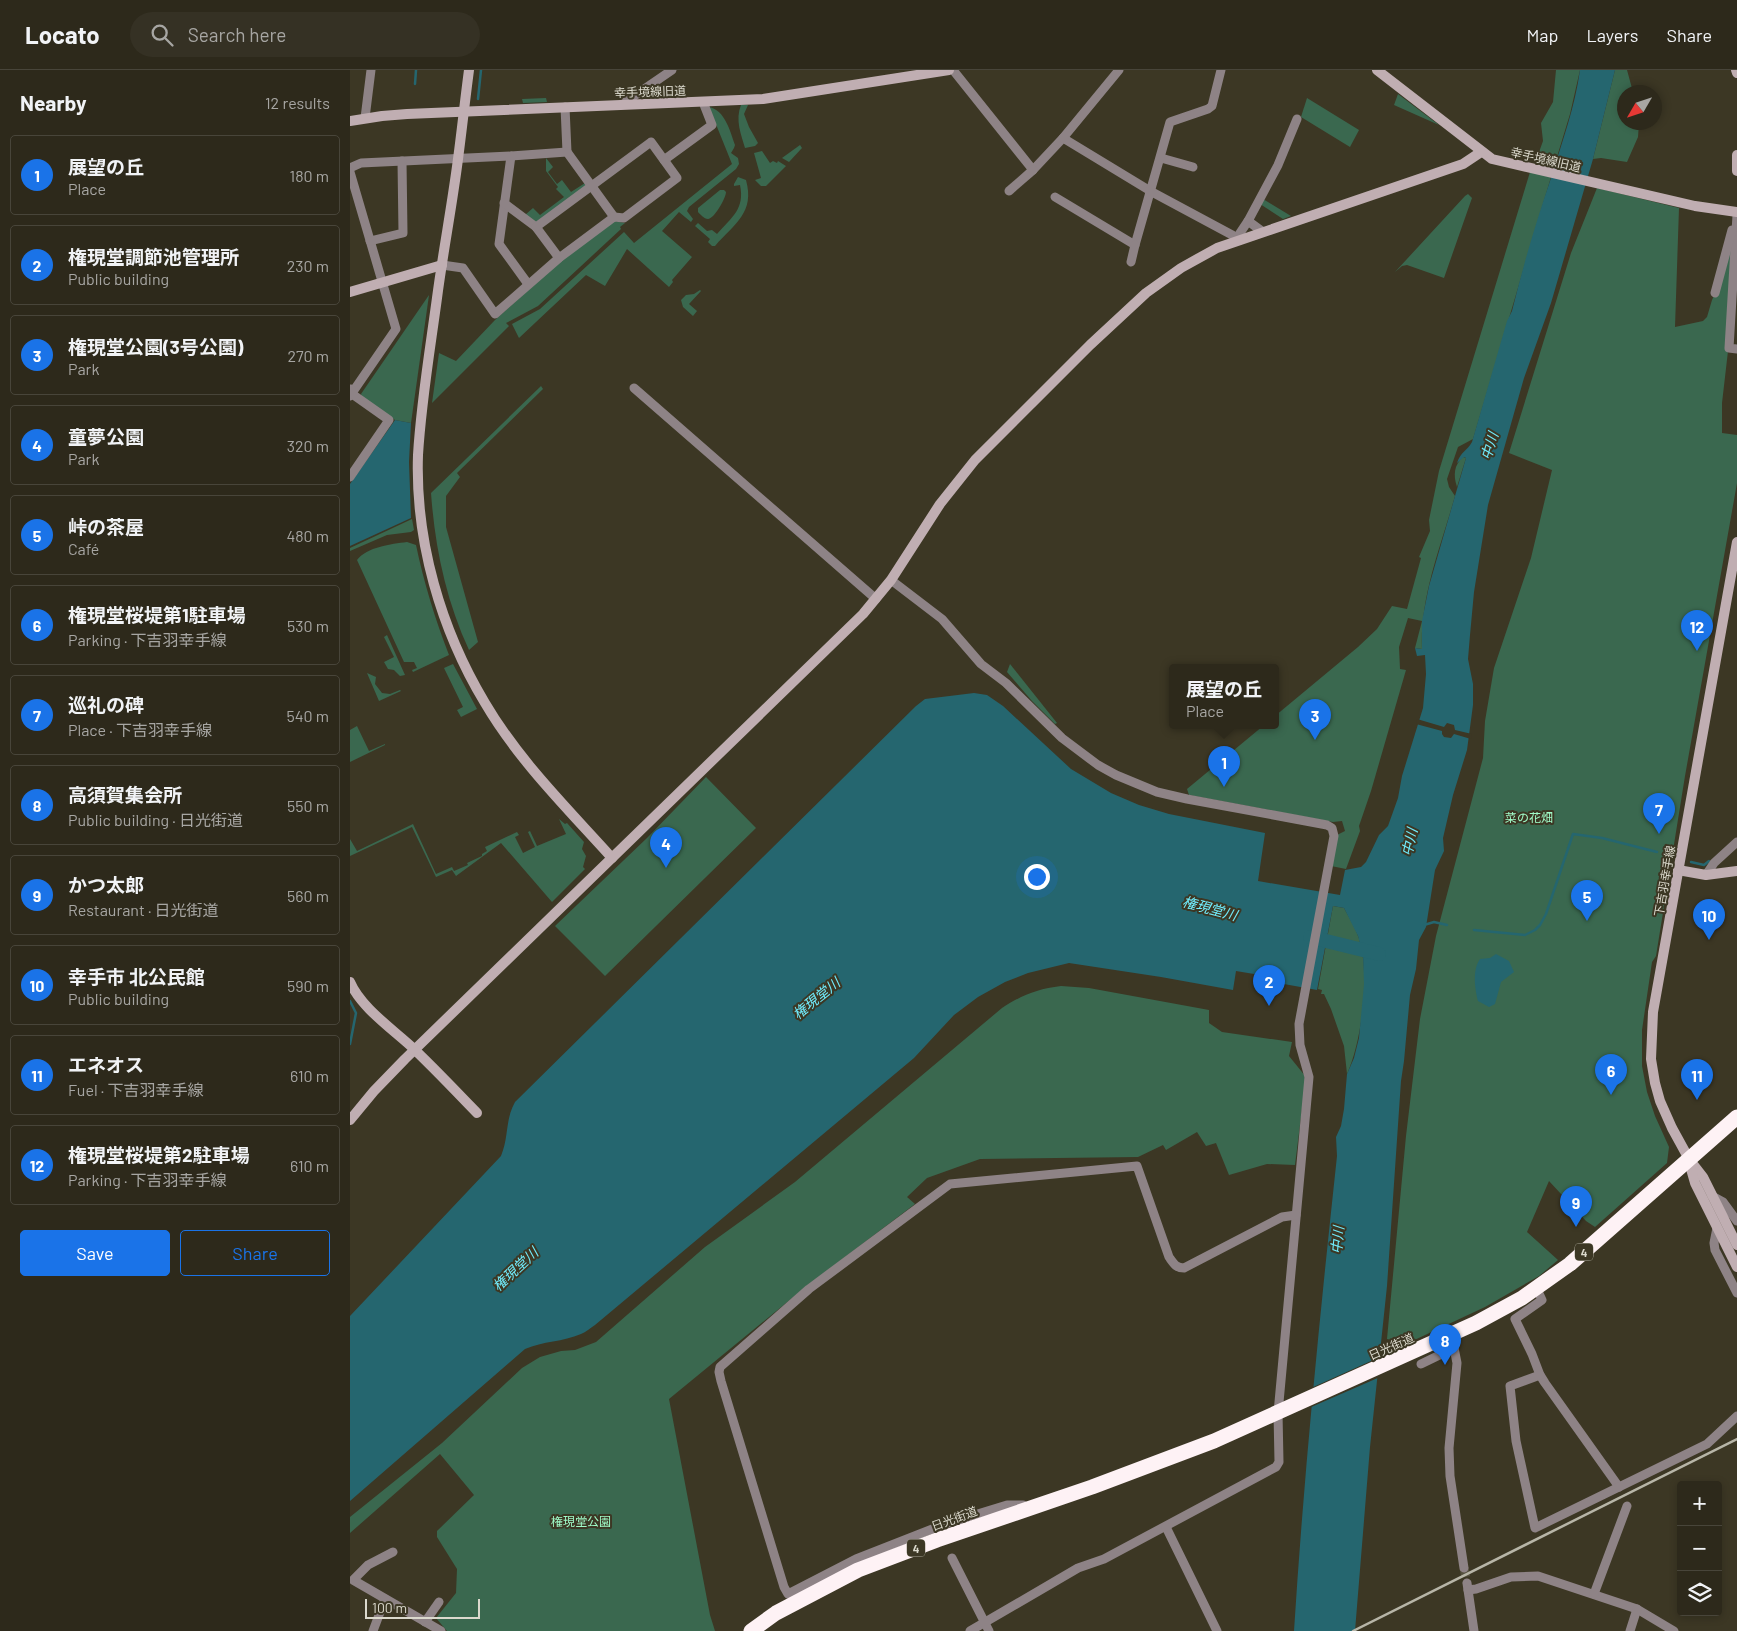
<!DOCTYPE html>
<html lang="en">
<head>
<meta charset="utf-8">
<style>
  body { margin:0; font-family:Barlow,"Noto Sans JP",sans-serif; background:#353124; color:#f1f3f6 }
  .controls { position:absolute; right:15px; bottom:15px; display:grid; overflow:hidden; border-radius:5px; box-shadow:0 2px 8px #0003 }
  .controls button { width:45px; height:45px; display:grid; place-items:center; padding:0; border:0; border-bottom:1px solid #48453a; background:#2d291b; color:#f1f3f6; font:25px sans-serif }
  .compass { position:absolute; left:1267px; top:15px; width:45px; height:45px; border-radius:50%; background:#2d291b; box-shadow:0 2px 8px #0003; rotate:231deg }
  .scale { position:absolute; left:15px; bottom:12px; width:115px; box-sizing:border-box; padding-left:5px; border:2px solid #dbd9cd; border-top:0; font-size:14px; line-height:18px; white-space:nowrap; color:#dbd9cd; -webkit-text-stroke:4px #3c3724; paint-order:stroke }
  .you { position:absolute; left:686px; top:806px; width:18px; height:18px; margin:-12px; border:4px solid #fff; border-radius:50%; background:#1a73e8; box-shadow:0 0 0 8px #1a73e833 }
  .badge { display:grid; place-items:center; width:32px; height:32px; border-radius:50%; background:#1a73e8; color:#fff; font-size:16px; font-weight:700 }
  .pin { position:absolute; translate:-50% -41px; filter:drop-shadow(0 1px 2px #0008) }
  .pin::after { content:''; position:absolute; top:26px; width:18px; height:15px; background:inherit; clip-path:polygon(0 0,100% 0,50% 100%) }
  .popup { position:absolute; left:819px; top:594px; width:110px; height:65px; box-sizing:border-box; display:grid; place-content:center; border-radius:5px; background:#2d291b; filter:drop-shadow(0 1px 4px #0005); font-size:16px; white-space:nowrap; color:#a7a6a3 }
  .popup b { font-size:19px; color:#f1f3f6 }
  .popup::after { content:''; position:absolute; left:50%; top:100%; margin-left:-10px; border:10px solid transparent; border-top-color:#2d291b }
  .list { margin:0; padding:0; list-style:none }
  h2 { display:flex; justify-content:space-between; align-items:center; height:65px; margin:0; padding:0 20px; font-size:21px }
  h2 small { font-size:16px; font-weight:400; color:#a7a6a3 }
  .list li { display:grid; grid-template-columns:32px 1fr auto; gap:15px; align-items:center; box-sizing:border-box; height:80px; margin:0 10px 10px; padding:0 10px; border:1px solid #48453a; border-radius:5px }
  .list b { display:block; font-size:19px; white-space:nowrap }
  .list p { margin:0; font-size:16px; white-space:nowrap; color:#a7a6a3 }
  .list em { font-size:16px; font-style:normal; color:#a7a6a3 }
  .actions { display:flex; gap:10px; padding:15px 20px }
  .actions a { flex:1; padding:11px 0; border:1px solid #1a73e8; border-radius:5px; text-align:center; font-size:18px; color:#1a73e8 }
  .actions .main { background:#1a73e8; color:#fff }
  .icon { flex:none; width:28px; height:28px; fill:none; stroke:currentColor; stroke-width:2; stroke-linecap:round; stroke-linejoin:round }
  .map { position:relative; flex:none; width:1387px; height:1561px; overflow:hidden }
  header { display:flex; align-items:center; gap:30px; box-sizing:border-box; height:70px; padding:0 25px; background:#2d291b; border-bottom:1px solid #48453a }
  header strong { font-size:24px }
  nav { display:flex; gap:28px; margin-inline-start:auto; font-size:18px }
  .search { width:350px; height:45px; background:#353124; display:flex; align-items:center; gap:12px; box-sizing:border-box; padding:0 18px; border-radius:28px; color:#a7a6a3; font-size:19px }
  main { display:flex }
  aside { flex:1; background:#2d291b }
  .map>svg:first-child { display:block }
</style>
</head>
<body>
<header>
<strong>Locato</strong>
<div class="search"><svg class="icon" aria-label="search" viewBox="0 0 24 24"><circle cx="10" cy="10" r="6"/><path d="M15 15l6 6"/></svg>Search here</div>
<nav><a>Map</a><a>Layers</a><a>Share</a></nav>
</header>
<main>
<aside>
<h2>Nearby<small>12 results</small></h2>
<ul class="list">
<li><span class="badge">1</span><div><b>展望の丘</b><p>Place</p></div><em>180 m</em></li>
<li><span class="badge">2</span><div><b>権現堂調節池管理所</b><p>Public building</p></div><em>230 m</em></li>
<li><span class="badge">3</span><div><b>権現堂公園(3号公園)</b><p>Park</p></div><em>270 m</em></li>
<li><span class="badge">4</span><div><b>童夢公園</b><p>Park</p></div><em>320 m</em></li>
<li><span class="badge">5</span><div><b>峠の茶屋</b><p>Café</p></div><em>480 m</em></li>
<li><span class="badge">6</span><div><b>権現堂桜堤第1駐車場</b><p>Parking · 下吉羽幸手線</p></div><em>530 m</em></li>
<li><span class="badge">7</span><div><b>巡礼の碑</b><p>Place · 下吉羽幸手線</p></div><em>540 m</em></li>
<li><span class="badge">8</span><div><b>高須賀集会所</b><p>Public building · 日光街道</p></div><em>550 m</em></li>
<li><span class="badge">9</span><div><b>かつ太郎</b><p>Restaurant · 日光街道</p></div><em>560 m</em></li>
<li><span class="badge">10</span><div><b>幸手市 北公民館</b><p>Public building</p></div><em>590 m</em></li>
<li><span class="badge">11</span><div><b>エネオス</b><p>Fuel · 下吉羽幸手線</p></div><em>610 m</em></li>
<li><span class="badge">12</span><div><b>権現堂桜堤第2駐車場</b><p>Parking · 下吉羽幸手線</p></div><em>610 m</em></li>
</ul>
<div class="actions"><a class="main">Save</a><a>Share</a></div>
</aside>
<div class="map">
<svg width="1387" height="1561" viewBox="0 0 1387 1561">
  <rect width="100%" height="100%" fill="#3c3724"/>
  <g fill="#3a684f">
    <path d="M1206,0h24l-10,44 -17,56 -19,-4 9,-25 -2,-18 12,-21z"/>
    <path d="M1265,0h12l6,22h-9v30l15,1 -1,14 -11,25 -26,-4 -8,1z"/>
    <path d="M1048,24l41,31 -45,-20z"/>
    <path d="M196,28l1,4 -24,1 -1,-4z"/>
    <path d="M957,28l52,32 -9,17 -49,-30z"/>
    <path d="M391,35h7l-4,9 5,13 9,16 -3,3 -10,2c-4,-14 -10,-28 -4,-43z"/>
    <path d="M359,37c16,3 21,24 26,38l-1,3 -3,5 7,5 1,6 -3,5 -47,38 -2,4 6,8 -2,3 -12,-10 -17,19 30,26 -20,23 1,2 -4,5 -42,-38 -22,37 -19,-11 -67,63 -7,-14 28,-15 84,-77 10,11 98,-79z"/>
    <path d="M450,75l2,3 -13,14 -7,-4z"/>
    <path d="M412,81l8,12 3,-2 4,2 1,-2 8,5 -20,20h-5l-6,-6 6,-2 -7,-25z"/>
    <path d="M196,88l7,9 -5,5 9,12 5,-4 9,12 14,-9v5l-47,34h-4l-9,-7 8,-7 7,7 24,-18 -8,-8 2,-2 -12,-16z"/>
    <path d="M1180,102l21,5 -78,262 -15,8 -11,32 2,8 6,9c-14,50 -35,100 -33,153l-7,-1 7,-27 -14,-3 -9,29 1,22 6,1 -35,121 -12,35 1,5 -14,38 -15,-3 6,-31 8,-4 -3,-10 -9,1 -144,-27 -2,-6 76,-63h12v-10l83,-69 19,-18 15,-23 15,3 14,-51 -2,-1 11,-26 -1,-11 10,-49z"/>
    <path d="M388,107l8,3c9,33 -11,43 -31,66h-3l-4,-4 2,-3 -15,-13 3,-3 9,8 5,-1 5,4c15,-17 28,-25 23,-49l-6,1v-2z"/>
    <path d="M1247,118l82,20 -4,119 28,-6 4,-4 5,-17 6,-13 15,-56 -5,120 -6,52v30l15,2v48l-52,293 -29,180 -4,6 -10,68v36l5,26 8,24 14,31 -2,16 -72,64 -9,-6 -37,-40 -22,51 31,28 -19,16 -54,31 -77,36 -21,-4 19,-203 14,-117 16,-83 47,-178 2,-37 9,-53 37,-110 21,-88 -43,-17 62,-200z"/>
    <path d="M370,120h4l2,2c0,6 -12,27 -18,27 -4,0 -8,-5 -10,-7v-4z"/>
    <path d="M1118,124l4,4 -28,80 -37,-13 -5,1 -7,6 70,-76z"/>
    <path d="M913,129l28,17 -8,3 -23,-15z"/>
    <path d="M264,151l11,2 -5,4 1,2 -83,77 -32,17 3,3 -77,77 7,-50 17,8 39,-41 67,-60z"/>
    <path d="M350,220l1,1 -12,13 8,7 -4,5 -10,-9 -2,-7 5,-5 8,-1z"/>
    <path d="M79,225l-18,128 -16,-3 -33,-23 -1,-3z"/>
    <path d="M191,316l2,3 -86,84 3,4 -14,19v31l32,115 -9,8c-23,-50 -34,-102 -38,-157z"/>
    <path d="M1113,387l3,1 -9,29c-4,-12 -3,-22 6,-30z"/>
    <path d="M62,449l2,11 -3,2 -24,3 -37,16v-3z"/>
    <path d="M57,472l9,3c8,38 19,74 33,110l-36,17 -1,-2 5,-2 -3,-6h-10l-47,-102c10,-13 34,-16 50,-18z"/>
    <path d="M37,565l18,40 -5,1 -6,-6 -6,-1 -4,-7 10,-5 -10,-20z"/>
    <path d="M103,594l24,45 -16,8 -4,-7 6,-3 -19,-39z"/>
    <path d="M660,594l47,59 -2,1 -23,-23 -25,-29z"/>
    <path d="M17,603l9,4 -1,7 7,9 8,1 10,-4 1,1 -22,10z"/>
    <path d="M7,656l12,25 16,-7v1l-35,17v-32z"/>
    <path d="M356,707l50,51 -151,148 -50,-50 92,-88z"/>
    <path d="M209,749l6,5 2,-1 17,19 -2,7 4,7 -3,11 2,2 -33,33 -51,-59 -45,33 -4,-6 -16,7 -24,-50 -62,29v-17l7,12 56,-27 23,50 16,-7 2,4 14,-6 -1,-2 15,-7v-2l5,-3 -2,-4 32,-15 2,3 -4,2 8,16 12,-6 -7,-15 2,-1 7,15 29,-12z"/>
    <path d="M983,836l11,2c5,9 11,19 14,28 13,35 4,105 -11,138l-3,-28 -13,-37 -7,-15h-3l1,-4 -4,-1z"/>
    <path d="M711,916l28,2 120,22v13l13,9 70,10 -3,14 17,21 -11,88 -28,-1 -38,11 -13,-32 -10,3 -9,-14 -31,18 -3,-5 -25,12 -158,2 -53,19 -20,19 8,7 -107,81 -139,114 41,216 5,16h-268l-11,-13 20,-25 1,-24 -20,-32v-6l37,-36 -34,-41 -90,79v-16l92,-74 80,-75 18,-11 21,-6 14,-1 21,-8 109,-95 90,-65 207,-174c20,-13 35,-19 59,-22z"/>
  </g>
  <g fill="#25666f">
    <path d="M1230,0h35l-22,89 -42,144 -27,75 -36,127 -14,87 -4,43 -2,24 5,25v21l-6,45 -14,45 -10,43 1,13 -9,19 -9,57 -7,13 -3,29 -6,26 -6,66 -3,20 -14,205 -17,161 -15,184h-61c10,-159 26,-317 43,-475l-1,-19 5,-11 3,-17 3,-35 7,-16 5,-20 5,-54 -1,-28 -5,-20 -14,-28 -11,-2 -16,84 -55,-10 -2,-5 -24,-4 -3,19 -72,-13 -92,-14 -41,10 -23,9 -27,15 -24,18 -40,43 -319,267c-5,3 -9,7 -14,9 -18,8 -38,7 -56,15l-175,152v-185l151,-160c8,-19 4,-36 14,-54l401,-396 9,-7 49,-6 13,2 16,11 68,63 40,24 28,12 30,9 96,19 -7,48 82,14 5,-25 16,-3 5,-5 13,-27 9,-9 10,-28 4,-22 21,-68 3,-34 -1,-19 -8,1 -2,-8 7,1v-28l7,-35 37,-128 -2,-1 -7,6c4,-12 10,-12 15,-21l35,-121 5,-10c11,-45 24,-89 39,-133 11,-36 24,-71 29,-108z"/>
    <path d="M45,350l16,3 -2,39 2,56 -61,28v-62z"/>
    <path d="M1146,884l13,7 5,11 -13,10 -6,22 -6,3 -11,-6c-3,-12 -6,-31 2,-42l10,-1z"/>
  </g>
  <g fill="#3c3724">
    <path d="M1067,649l27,8 3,-4 7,2 1,5 17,4 -1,5 -17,-5 -3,4 -7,-1 -2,-3v-3l-26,-7z"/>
    <path d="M1032,1286l-2,21 -71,31 2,-20z"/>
  </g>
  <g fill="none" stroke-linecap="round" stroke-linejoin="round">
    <g stroke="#25666f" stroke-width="2.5">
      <path d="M65,14l1,-14"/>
      <path d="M128,29l3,-29"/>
      <path d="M1341,792l13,3 5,-4"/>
      <path d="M1074,855l10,-3 13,3"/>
      <path d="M1124,860l51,5 10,-5 5,-5 6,-11 27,-80 29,4 55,14"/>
      <path d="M0,931l6,12 -6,31"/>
    </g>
    <path stroke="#25666f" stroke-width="14" d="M960,867l69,17"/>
    <path stroke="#544f3d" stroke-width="9" stroke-dasharray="9 4.5" stroke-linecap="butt" d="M1114,1498l3,15"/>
    <g stroke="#8e8386" stroke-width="9">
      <path d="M603,0l80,100 30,-32 89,54 82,44 6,4"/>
      <path d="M271,35l51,-35"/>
      <path d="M215,37l2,45"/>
      <path d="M15,48l6,-48"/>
      <path d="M713,68l56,-68"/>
      <path d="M161,86l-12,88 29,40"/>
      <path d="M811,88l32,9"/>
      <path d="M314,90l48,-35 -9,-23"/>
      <path d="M0,98l11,-5 150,-7 56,-4 47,65"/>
      <path d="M0,102l46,157 -46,67"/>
      <path d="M659,121l24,-21"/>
      <path d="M705,127l80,48 35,-123 38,-13 4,-3 9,-36"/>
      <path d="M154,133l32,24 23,31"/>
      <path d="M1387,145l-8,133 8,1"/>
      <path d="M913,162l-15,-11 30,-56 19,-46"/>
      <path d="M890,170v-7l8,-12"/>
      <path d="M20,171l33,-8 -1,-72"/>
      <path d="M781,192l4,-17"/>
      <path d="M92,195l21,3 32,46 64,-56 55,-41 10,1 53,-40 -26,-36 -115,85"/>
      <path d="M1365,223l17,-63"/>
      <path d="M284,318l242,211"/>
      <path d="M0,407l39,-57 -37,-26 -1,-5"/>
      <path d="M541,510l51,39 39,45 25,19 56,55 36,27 18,10 41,17 30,7 140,26 5,3 2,8 -35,188 1,21 9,32 -31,336 1,49 -3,5 -172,92 -26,9 -108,63"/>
      <path d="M1356,805l8,-12 23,-21"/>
      <path d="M1362,1126l11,6 14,19"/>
      <path d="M1367,1158l-3,15 1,7 22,43"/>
      <path d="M1187,1219l5,11 -27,19 17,35 8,21 5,8 74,104"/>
      <path d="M1098,1266l6,12 3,15 -8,85 1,28 14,92"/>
      <path d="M1071,1294l33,-16"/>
      <path d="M1190,1305l-30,11 6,55 19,87 172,-84 30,-28"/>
      <path d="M678,1440l-5,-5h-16l-62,19 -89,35 -68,35 -4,-7 -63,-206 -2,-9 1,-5 89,-78 141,-105 187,-18 32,91c5,7 7,11 15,11l98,-51 14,-2"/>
      <path d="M816,1457l51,104"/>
      <path d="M43,1482l-25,13 -15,15 88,51"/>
      <path d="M602,1488l37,73"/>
      <path d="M1117,1513l7,48"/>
      <path d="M1118,1520l8,-1 35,-12 27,-1 99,33 37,22"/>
      <path d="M1244,1524l33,-88"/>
      <path d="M75,1552l14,-20"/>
      <path d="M23,1561l12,-32"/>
      <path d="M1280,1561l7,-22"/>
    </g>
    <g stroke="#c0aeb2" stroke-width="10">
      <path d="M119,0c-4,30 -7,59 -11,89 -6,47 -15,93 -21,139 -7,52 -16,105 -19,157 -3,86 23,175 67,248 34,58 83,106 127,155"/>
      <path d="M1027,0l115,89 203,47 42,6"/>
      <path d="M1386,0l1,3"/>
      <path d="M0,51l32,-5 25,-2 356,-15 186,-29"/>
      <path d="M1387,85v16"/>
      <path d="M0,222l92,-27"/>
      <path d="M1387,472l-84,470 -2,47 4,24 5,18 12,27 17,31 14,18 34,68"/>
      <path d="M1328,800l28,5 31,-4"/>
      <path d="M0,912c11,26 44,48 64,67 22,21 42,42 63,64"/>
      <path d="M0,1050l24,-29 31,-32 458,-445 28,-34 49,-76 35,-44 115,-115 56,-52 35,-25 36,-20 246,-84 18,-12"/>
      <path d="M1339,1092l6,21 42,84"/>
    </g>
    <path stroke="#fef2f5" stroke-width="15" d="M401,1561l25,-18 82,-43 79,-30 155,-53 122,-46 262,-118 46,-25 48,-34 167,-147"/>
    <path stroke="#b7b5a7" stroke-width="2.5" d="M1003,1561l384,-192"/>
  </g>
  <g text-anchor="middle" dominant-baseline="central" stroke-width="4" stroke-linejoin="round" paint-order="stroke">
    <g fill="#3c3724" stroke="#aba89a" stroke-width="1">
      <rect x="1225" y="1173.5" width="18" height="17" rx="4"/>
      <rect x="557" y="1469.5" width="18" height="17" rx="4"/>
    </g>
    <g font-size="11" font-weight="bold" fill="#dbd9cd">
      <text x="1234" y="1182">4</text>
      <text x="566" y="1478">4</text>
    </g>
    <g font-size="12" fill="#dbd9cd" stroke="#3c3724">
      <text transform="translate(300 21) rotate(-2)">幸手境線旧道</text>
      <text transform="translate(1196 89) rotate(13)">幸手境線旧道</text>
      <text transform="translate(1314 811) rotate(-80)">下吉羽幸手線</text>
      <text transform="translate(1041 1276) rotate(-24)">日光街道</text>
      <text transform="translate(604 1448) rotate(-20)">日光街道</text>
    </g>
    <g font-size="12" fill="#a0fcc9" stroke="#3c3724">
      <text x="1179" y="747">菜の花畑</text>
      <text x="231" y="1451">権現堂公園</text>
    </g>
    <g font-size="14" font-style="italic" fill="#70edfe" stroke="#3c3724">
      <text transform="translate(1139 376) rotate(-73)">中川</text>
      <text transform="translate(1059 772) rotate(-77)">中川</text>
      <text transform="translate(860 838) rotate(15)">権現堂川</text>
      <text transform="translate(466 928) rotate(-39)">権現堂川</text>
      <text transform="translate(987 1170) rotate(-85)">中川</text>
      <text transform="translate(165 1199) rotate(-43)">権現堂川</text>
    </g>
  </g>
</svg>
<div class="controls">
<button>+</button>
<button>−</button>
<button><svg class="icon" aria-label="layers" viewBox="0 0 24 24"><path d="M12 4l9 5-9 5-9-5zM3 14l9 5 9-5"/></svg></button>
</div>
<svg class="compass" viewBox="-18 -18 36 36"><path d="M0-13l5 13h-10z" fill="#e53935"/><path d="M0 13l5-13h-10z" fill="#a7a6a3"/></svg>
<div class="scale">100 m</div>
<div class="you"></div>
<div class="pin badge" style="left:874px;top:717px">1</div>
<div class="popup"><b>展望の丘</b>Place</div>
<div class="pin badge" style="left:919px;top:936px">2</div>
<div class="pin badge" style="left:965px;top:670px">3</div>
<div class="pin badge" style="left:316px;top:798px">4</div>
<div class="pin badge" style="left:1237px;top:851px">5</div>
<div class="pin badge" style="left:1261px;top:1025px">6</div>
<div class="pin badge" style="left:1309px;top:764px">7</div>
<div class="pin badge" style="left:1095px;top:1295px">8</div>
<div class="pin badge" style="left:1226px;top:1157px">9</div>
<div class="pin badge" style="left:1359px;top:870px">10</div>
<div class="pin badge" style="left:1347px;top:1030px">11</div>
<div class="pin badge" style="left:1347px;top:581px">12</div>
</div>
</main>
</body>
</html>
